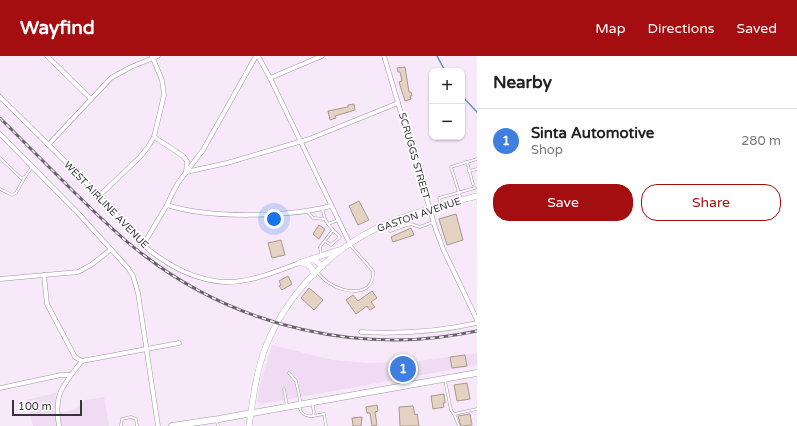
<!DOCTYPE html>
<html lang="en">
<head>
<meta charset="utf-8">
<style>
  body { margin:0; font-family:"Varela Round",sans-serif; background:#f2f2f2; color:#222 }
  .controls { position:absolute; right:12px; top:12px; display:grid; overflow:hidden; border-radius:8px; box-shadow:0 1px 3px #0004 }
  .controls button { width:36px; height:36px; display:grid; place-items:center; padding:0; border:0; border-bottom:1px solid #e0e0e0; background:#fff; color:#222; font:20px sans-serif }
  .scale { position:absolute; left:12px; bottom:10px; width:70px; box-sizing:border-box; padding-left:4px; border:2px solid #39333a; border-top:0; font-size:11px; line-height:14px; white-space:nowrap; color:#39333a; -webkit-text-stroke:3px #fff; paint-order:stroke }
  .you { position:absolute; left:274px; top:163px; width:14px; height:14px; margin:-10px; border:3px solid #fff; border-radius:50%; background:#1a73e8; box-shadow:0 0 0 6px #1a73e833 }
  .badge { display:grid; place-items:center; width:26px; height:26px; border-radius:50%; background:#a40e10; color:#fff; font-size:13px; font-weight:700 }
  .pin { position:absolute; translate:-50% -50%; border:2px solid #fff; box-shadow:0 1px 4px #0006 }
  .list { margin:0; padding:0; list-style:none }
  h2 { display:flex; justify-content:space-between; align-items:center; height:52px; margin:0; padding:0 16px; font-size:17px }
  h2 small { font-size:13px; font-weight:400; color:#767676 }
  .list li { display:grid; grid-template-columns:26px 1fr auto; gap:12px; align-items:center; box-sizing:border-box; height:64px; padding:0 16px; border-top:1px solid #e0e0e0 }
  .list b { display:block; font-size:15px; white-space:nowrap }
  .list p { margin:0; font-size:13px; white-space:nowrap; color:#767676 }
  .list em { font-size:13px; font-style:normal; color:#767676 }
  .actions { display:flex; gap:8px; padding:12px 16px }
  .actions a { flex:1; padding:9px 0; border:1px solid #a40e10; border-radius:16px; text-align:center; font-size:14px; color:#a40e10 }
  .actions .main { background:#a40e10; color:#fff }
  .map { position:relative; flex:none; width:477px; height:370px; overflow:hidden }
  header { display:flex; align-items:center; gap:24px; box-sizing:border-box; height:56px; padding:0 20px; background:#a40e10; color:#fff }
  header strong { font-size:19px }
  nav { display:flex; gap:22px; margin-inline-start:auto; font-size:14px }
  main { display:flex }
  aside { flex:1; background:#fff }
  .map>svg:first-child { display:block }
</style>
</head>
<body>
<header>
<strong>Wayfind</strong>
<nav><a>Map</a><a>Directions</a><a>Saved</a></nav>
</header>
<main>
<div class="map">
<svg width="477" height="370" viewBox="0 0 477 370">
  <rect width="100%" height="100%" fill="#f7e8fa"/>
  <g fill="#efdbf2">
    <path d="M272,289l60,15 35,3 45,-1 65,-9v12l-216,39 -4,-3 2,-13z"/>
    <path d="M56,337l-2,20 20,-3 11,-10 19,-3 5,29h-76l-7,-26z"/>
  </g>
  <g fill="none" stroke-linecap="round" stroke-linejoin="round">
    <g stroke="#559cb3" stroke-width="1.5">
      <path d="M437,0l8,15"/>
      <path d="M462,40l15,16"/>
    </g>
  </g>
  <g fill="#e4d2c3" stroke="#a9998a">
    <path d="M405,11l4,25h2l1,4h-2l1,3 -6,2 -6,-19 3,-1 -2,-9h-2l-1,-4z"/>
    <path d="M354,48l1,6 -20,6 1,2 -6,2 -2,-9 20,-4v-2z"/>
    <path d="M359,145l10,19 -11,5 -9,-19z"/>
    <path d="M456,158l7,26 -16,5 -8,-26z"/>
    <path d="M319,169l6,4 -6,10 -6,-5z"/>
    <path d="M411,172l3,7 -21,7 -2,-5z"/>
    <path d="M281,184l4,15 -13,3 -4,-15z"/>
    <path d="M288,220l4,8 -10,6 -3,-4 2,-1 -2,-4z"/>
    <path d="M309,232l14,12 -9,10 -13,-12z"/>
    <path d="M372,235l5,7 -6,4 4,5 -5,3 -3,-4 -11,8 -10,-14 7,-5 5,6z"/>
    <path d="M465,299l2,11 -15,2 -2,-11z"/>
    <path d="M398,304h7v4l5,-1 1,7h-12z"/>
    <path d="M467,327l3,16 -13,2 -3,-16z"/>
    <path d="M444,338l1,9h-2l1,4 -11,2 -2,-13z"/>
    <path d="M377,349l1,6 -3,1 2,13 -5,1 -2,-13h-3l-1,-6z"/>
    <path d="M413,350l2,9 2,-1 2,12h-19l-1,-19z"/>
    <path d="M470,358l2,11 -11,1 -3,-10z"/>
    <path d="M362,361l-1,9h-8l-1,-8z"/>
  </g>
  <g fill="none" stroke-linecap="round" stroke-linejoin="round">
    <g stroke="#a193a3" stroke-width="3">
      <g id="lane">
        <path d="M0,102l21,20 4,-1 7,-10"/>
        <path d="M467,106l10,-3"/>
        <path d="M469,115l8,-2"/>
        <path d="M0,133l12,6 4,-2 9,-16"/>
        <path d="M461,143l-10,-32 16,-5 6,22"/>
        <path d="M441,149l-2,-7 36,-10"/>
        <path d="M322,152l3,11 3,5"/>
        <path d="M307,155l6,7 12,1"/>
        <path d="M401,163l3,7 7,-2 9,3 13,-5"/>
        <path d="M390,175l14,-5"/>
        <path d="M325,185l6,4 9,-8 -7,-7"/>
        <path d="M321,199l-1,-8 13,-17 -5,-6 10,-4"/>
        <path d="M317,216c4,4 8,9 12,11 16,11 45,14 44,-12l-23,-26"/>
        <path d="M289,317l7,8 5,23"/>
        <path d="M445,324l6,30 3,4"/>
        <path d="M284,333l3,17"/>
        <path d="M299,350c2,8 6,11 14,10l1,-4 -2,-9"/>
        <path d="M313,360l11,-2 2,12"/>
        <path d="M217,365l1,5"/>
        <path d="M121,370l1,-7 9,-2 5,2 1,7"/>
        <path d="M459,370l-5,-12 23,-5"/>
      </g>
    </g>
    <g stroke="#a193a3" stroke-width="5">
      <g id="street">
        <path d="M47,0l44,43"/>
        <path d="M258,0l12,22 80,166"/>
        <path d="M384,0l52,174 8,21 33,69"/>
        <path d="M270,22l52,-22"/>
        <path d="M0,41c37,36 74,73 110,110 14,15 26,34 43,46 20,15 45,27 70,29 26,1 52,-10 76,-19"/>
        <path d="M0,78l77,78 51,56 5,8 5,17 20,133"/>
        <path d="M154,81l29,19 4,5 -1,11 41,-9 82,-24 89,-36"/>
        <path d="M48,89l63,-67 20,-11 27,-11"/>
        <path d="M99,140l41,-39 8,-10 6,-10 10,-42 -2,-15 -10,-24"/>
        <path d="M167,149c43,14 121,12 164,1"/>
        <path d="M143,189l24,-40 5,-11 6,-11 25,-33 53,-94"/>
        <path d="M44,219l3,29 28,53 7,4"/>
        <path d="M0,223l78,-7 13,-7 19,-15"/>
        <path d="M361,276c40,2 77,0 116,-9"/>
        <path d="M0,332l61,-13h10l11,-14 97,-18"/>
        <path d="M59,370c-2,-12 -3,-24 2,-35 3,-6 7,-11 10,-16"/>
      </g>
    </g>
    <g stroke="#a193a3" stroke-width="6">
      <g id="secondary">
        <path d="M309,204h5l9,6"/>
        <path d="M299,207l40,-13"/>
        <path d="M302,207c6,0 11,5 12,12"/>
        <path d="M249,370c4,-27 7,-54 17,-80 20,-49 60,-92 107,-116 32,-16 70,-25 104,-34"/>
      </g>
    </g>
    <g stroke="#a193a3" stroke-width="7">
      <path id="primary" d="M172,370l47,-7 258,-46"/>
    </g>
    <use href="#lane" stroke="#fff" stroke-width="2"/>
    <use href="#street" stroke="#fff" stroke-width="4"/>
    <use href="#secondary" stroke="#fff" stroke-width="5.5"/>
    <use href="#primary" stroke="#fff" stroke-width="6"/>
    <g stroke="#69616b" stroke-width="3">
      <path id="rail" d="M0,62c25,25 50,50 75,75 23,22 45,45 70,63 93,71 217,100 332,75"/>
    </g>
    <use href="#rail" stroke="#fff" stroke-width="1.5" stroke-dasharray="4.5" stroke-linecap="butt"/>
  </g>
  <g text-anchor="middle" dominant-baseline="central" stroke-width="3.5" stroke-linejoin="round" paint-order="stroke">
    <g font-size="10" fill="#39333a" stroke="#fff">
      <text transform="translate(414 100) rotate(74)">SCRUGGS STREET</text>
      <text transform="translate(106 149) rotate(46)">WEST AIRLINE AVENUE</text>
      <text transform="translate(419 159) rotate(-19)">GASTON AVENUE</text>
    </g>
  </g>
</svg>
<div class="controls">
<button>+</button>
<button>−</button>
</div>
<div class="scale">100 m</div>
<div class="you"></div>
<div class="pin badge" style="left:403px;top:313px;background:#3f7fe0">1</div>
</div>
<aside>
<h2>Nearby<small></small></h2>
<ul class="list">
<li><span class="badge" style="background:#3f7fe0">1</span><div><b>Sinta Automotive</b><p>Shop</p></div><em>280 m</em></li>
</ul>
<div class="actions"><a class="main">Save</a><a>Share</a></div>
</aside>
</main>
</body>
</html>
